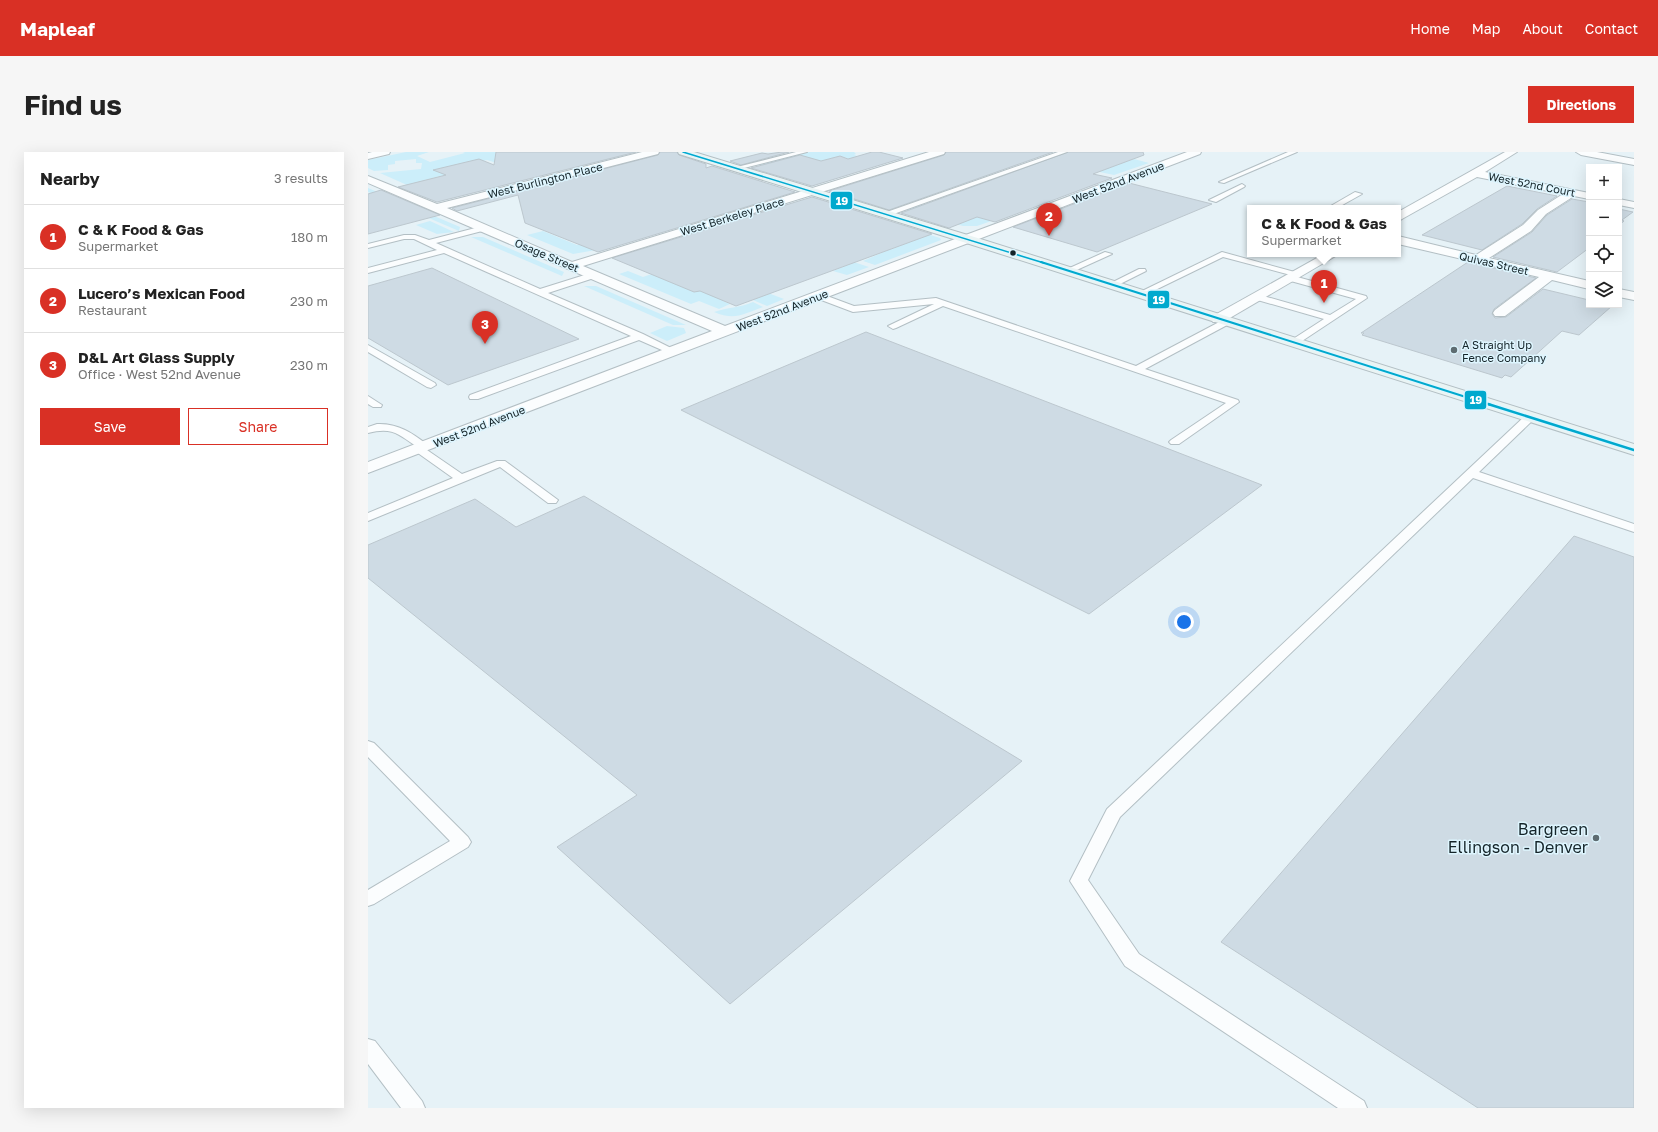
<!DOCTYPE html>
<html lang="en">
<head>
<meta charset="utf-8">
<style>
  body { margin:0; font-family:"Golos Text",sans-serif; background:#f6f6f6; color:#222 }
  .controls { position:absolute; right:12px; top:12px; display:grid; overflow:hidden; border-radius:0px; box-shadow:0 4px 16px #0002 }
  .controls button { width:36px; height:36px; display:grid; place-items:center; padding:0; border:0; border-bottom:1px solid #e0e0e0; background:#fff; color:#222; font:20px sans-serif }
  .you { position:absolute; left:816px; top:470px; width:14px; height:14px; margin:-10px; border:3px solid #fff; border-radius:50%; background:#1a73e8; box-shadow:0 0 0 6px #1a73e833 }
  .badge { display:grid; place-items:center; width:26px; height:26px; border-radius:50%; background:#d93025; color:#fff; font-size:13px; font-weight:700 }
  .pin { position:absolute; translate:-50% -33px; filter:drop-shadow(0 1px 2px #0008) }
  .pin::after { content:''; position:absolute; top:21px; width:14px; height:12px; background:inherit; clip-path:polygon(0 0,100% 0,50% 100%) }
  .popup { position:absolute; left:879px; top:53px; width:154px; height:52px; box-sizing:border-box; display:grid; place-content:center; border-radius:0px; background:#fff; filter:drop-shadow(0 1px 3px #0005); font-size:13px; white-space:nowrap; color:#767676 }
  .popup b { font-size:15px; color:#222 }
  .popup::after { content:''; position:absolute; left:50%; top:100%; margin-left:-8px; border:8px solid transparent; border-top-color:#fff }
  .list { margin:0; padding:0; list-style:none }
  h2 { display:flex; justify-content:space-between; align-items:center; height:52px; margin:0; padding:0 16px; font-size:17px }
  h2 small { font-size:13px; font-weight:400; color:#767676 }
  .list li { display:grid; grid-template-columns:26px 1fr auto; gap:12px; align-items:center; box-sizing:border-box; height:64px; padding:0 16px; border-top:1px solid #e0e0e0 }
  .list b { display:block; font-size:15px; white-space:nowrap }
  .list p { margin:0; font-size:13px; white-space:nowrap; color:#767676 }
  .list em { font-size:13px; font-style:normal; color:#767676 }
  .actions { display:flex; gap:8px; padding:12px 16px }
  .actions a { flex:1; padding:9px 0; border:1px solid #d93025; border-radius:0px; text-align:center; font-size:14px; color:#d93025 }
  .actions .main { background:#d93025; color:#fff }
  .icon { flex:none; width:22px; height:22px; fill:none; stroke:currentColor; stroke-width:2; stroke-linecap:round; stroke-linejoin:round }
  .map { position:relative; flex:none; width:1266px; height:956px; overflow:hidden; border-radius:0px }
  header { display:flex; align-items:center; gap:24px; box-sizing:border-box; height:56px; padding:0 20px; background:#d93025; color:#fff }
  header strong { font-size:19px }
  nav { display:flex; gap:22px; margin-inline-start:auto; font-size:14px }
  .intro { display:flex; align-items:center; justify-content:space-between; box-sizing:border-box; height:96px; padding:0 24px }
  h1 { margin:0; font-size:28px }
  .button { padding:10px 18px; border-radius:0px; background:#d93025; color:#fff; font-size:14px; font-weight:700 }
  main { display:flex; gap:24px; padding:0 24px }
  aside { flex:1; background:#fff; border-radius:0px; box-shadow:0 4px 16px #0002 }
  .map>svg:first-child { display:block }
</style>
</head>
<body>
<header>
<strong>Mapleaf</strong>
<nav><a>Home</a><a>Map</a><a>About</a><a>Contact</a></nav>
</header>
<div class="intro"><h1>Find us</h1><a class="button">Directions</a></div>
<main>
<aside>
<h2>Nearby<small>3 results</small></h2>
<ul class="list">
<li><span class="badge">1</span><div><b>C &amp; K Food &amp; Gas</b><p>Supermarket</p></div><em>180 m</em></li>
<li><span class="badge">2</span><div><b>Lucero’s Mexican Food</b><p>Restaurant</p></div><em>230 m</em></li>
<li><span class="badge">3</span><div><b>D&amp;L Art Glass Supply</b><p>Office · West 52nd Avenue</p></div><em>230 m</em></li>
</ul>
<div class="actions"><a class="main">Save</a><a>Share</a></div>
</aside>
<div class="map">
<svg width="1266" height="956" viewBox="0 0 1266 956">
  <rect width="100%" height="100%" fill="#e6f2f7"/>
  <g fill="#cceefa">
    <path d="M38,0h23l-12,4 13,6 35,-9 -2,-1h61l-24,12 -13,-4 -40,9 4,3 -6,6 -5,-2 -33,9 -27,-12 41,-4 1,-6h-6v-4l-21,2v3l-7,1v5l-14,1 -6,-3v-8z"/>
    <path d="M441,0h45l2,2 -2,1 17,5 -13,2 -18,-6 -18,5 -8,21 -56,-17z"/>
    <path d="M766,7l15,4 -35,12 -19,-4c13,-6 25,-7 39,-12z"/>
    <path d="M0,36l92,39 -1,4 -91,-39z"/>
    <path d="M551,52l54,12 24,3 -20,7h-14l-58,-17z"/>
    <path d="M451,66l44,16 19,-6 -3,-2 10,-4 51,16 1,2 -66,25 -12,-4 25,-11 -18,-6 3,-1 19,6 26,-10 -27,-8 -17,6 6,3 -12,4 -9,-3 -17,6 -22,-8 -18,6 67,22 -22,8 -14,-4 17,-7 -20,-7 -30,11 18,7 -11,4 -19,-7 -12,4 -7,-2 -21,7 9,4 -5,2 32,12 -17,7 -14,-6 12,-5 -26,-10 -9,-2 -19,7 4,2 -2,2 14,5 -4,2 7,3 -11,5 -20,-8 -8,3 -72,-30 9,-3 15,6 23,-8 -2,-2 16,-5 -15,-6 -23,5 -14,-6 23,-7 40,15 23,-8 -4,-2 55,-18 6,2 35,-12 -4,-1z"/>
    <path d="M62,69l24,11 -17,2 -21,-9z"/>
    <path d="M175,79l34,14 3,-1 16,6 -23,4 -46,-19z"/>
    <path d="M103,85h12l81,35 -2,4z"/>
    <path d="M216,134h12l90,39h-13z"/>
    <path d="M385,150l10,5c-20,7 -28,14 -49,5 14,-5 25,-4 39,-10z"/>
    <path d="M299,174l17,2 2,5 -19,8 -17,-8z"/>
  </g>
  <g fill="#cedbe4" stroke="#bcc7ce">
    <path d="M128,0h140l-199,50 -39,-15 48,-12 -13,-5 46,-11 15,6z"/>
    <path d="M292,0h17l2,3 27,9v4l6,-2 83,26 -197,60 -73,-29 -7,-28 -61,16 -5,-3 206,-53z"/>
    <path d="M414,0h7l-48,13 -11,-4 32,-8 6,1z"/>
    <path d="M504,0h7l24,6 -91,28 -61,-18 49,-13 21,6 19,-5 8,3z"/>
    <path d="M578,0h107l-164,58 -60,-19 115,-36z"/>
    <path d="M700,0h75l1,3 -51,19 19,4 -117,44 -18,-5 -28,11 -48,-15z"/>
    <path d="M761,31l83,21 -115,48 -84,-25z"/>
    <path d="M1139,34l50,10 -20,13 -15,15 -40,26 -60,-15z"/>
    <path d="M13,38l59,25 -72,19v-40z"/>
    <path d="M444,45l120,37 -196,72 -36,-15 -6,1 -82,-34z"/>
    <path d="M1204,47l17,3v46l-32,24 -64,-15 39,-25 15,-17z"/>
    <path d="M1251,57l14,3 -11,8 2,1 -5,4z"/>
    <path d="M1100,110l68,16 -42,31 -2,5 3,4 11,-1 37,-28 46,11v5l23,1 -33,29 -17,-4 -51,46 -6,-2 -3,3 -140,-43 2,-2h-3z"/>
    <path d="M64,116l147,71 -131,46 -80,-47v-52z"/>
    <path d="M498,180l396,153 -173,129 -408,-204z"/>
    <path d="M216,344l438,265 -292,243 -173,-157 80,-52 -269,-217v-33l107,-46 41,28z"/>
    <path d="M1206,384l60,21v551h-156l-257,-166z"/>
  </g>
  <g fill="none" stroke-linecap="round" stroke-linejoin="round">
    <g stroke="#b3bfc4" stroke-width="2">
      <g id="service">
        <path d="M428,0h11l-71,18 -3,-2z"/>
        <path d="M690,0h9l-179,64 -7,-2z"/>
        <path d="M920,0h9l-73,31 -5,-1z"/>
        <path d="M874,32l3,2 -1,1 -28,15 -7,-2z"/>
        <path d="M987,40l7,2 -25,14 -8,-1z"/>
        <path d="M115,74h3v4l-50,13 104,46 51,-16h6v4l-49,16 95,41 36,18 -2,2h-6l-32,-14 -161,59h-8l-1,-2 1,-2 161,-59 -187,-83 -76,20v-5l69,-18 -23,-11h-10l-36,9v-4l36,-9h11l14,5z"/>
        <path d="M737,100l7,2 -42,19h-6l-1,-2z"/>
        <path d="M854,100l80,22 -4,3 -75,-20 -80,39 -3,1 -4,-3z"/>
        <path d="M771,117h6l1,2 -32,16 -3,1 -4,-3z"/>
        <path d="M922,123l76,21 1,2 -71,47h-6v-4l34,-22 -70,-20v-4h6l70,20 26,-16 -69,-19 -1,-2z"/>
        <path d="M451,141l35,13 82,-8 200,68 87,-46h6v4l-84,45 93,31 1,2 -60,42h-8l-2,-2 2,-2 55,-37 -283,-97 -47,22 -3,1 -5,-3 46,-22 -81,8 -37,-14v-4z"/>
        <path d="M0,193l67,38 1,2 -5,3 -4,-1 -59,-35z"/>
        <path d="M0,244l14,9 -1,2h-8l-5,-3z"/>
        <path d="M1161,263l4,1 1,2 -1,2 -54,52 155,52v8l-161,-54 -353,339 -32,63 51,74 225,147 3,7h-29l-213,-142 -55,-85 37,-72 418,-393z"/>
        <path d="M9,272c21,-1 35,9 51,21l2,2 -3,3 35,24 35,-13h8l53,39 -2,3h-8l-48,-36 -132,54v-8l85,-35 -38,-27 -2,-2 3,-3c-19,-13 -25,-19 -48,-13v-6z"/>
        <path d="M0,589l6,2 94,94 3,5 -3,5 -94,57 -6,2v-16l82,-49 -82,-84z"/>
        <path d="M0,887l7,2 47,60 3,7h-24l-33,-44z"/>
      </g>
    </g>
    <g stroke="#b3bfc4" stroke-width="2">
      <g id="minor">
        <path d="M4,0h18l-1,2 -21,5v-6z"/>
        <path d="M274,0h17l-1,2 -211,54 125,54 357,-110h16l-1,2 -361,112 142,60 238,-90h8l2,3 -2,3 -603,231v-11l344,-131 -344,-148v-7l69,28z"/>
        <path d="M1137,0h12l-32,20 104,21v6l-15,-3 -28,18 -15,17 -42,27 100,23v8l-37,-9 -47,36h-10l-2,-3 2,-3 44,-33 -141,-33v-8l78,19 47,-30 15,-15 25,-16 -86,-17 -75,42 -4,2v-9z"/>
        <path d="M1208,0h21l37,7v6l-53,-10z"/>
        <path d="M1251,47l15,3v6l-15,-3z"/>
        <path d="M956,102h15l-116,68h-10l-2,-3 2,-3z"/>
        <path d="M1251,137l15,3v8l-15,-3z"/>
      </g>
    </g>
    <g stroke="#b3bfc4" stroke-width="2">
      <path id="tertiary" d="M819,0h14l-1,2 -229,88h-8l-2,-3 2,-3z"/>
    </g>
    <g stroke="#b3bfc4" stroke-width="2">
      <path id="secondary" d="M310,0h16l277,84 663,208v11l-671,-213 -284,-88z"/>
    </g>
    <use href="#service" fill="#fbfdfe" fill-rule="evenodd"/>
    <use href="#minor" fill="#fbfdfe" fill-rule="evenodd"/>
    <use href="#tertiary" fill="#fbfdfe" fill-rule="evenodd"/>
    <use href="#secondary" fill="#eaf4f4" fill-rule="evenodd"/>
    <g stroke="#def6ff" stroke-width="3">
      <path id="bus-1-far2" d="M315,0l361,111"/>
    </g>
    <g stroke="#def6ff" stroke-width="4">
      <path id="bus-1-far1" d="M673,110l450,143"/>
    </g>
    <g stroke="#def6ff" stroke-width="5">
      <path id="bus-1" d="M1120,252l146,46"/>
    </g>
    <use href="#bus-1-far2" stroke="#00a9ce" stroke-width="1.5"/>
    <use href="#bus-1-far1" stroke="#00a9ce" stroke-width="2"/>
    <use href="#bus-1" stroke="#00a9ce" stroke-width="2.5"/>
  </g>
  <circle fill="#152429" stroke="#def6ff" stroke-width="1.5" cx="645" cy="101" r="3.5"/>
  <g fill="#5e6c71" stroke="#def6ff" stroke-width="1.5">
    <circle cx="1086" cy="198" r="4"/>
    <circle cx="1228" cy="686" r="4"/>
  </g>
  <g text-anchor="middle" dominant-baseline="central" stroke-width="3" stroke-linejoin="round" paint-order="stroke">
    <g font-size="11" fill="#152429" stroke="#def6ff">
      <text transform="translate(177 28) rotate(-14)">West Burlington Place</text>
      <text transform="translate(750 30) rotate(-21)">West 52nd Avenue</text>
      <text transform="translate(1164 32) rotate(11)">West 52nd Court</text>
      <text transform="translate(364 64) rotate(-17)">West Berkeley Place</text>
      <text transform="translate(179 103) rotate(23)">Osage Street</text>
      <text transform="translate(1126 111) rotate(13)">Quivas Street</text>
      <text transform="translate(414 158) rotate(-21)">West 52nd Avenue</text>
      <text transform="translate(111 274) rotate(-21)">West 52nd Avenue</text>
    </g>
    <g font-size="11" fill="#152429" stroke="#def6ff" text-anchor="start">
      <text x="1094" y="192">A Straight Up<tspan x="1094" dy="13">Fence Company</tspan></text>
    </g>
    <g font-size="16" fill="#152429" stroke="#def6ff" text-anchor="end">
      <text x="1220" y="677">Bargreen<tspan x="1220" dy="18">Ellingson - Denver</tspan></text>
    </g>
  </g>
  <g stroke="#def6ff" stroke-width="1.5">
    <rect x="462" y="39" width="23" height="19" rx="4" fill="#00a9ce"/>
    <rect x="779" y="138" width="23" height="19" rx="4" fill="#00a9ce"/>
    <rect x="1096" y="238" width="23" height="20" rx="4" fill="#00a9ce"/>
  </g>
  <g font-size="11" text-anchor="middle" font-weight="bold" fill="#fff">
    <text x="474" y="53">19</text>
    <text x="791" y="152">19</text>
    <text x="1108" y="252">19</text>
  </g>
</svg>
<div class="controls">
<button>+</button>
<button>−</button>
<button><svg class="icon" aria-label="locate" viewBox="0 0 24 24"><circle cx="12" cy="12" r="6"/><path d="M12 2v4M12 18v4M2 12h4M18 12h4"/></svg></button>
<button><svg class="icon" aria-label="layers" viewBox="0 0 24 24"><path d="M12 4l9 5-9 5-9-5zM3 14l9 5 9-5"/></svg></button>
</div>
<div class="you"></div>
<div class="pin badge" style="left:956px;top:151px">1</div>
<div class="popup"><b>C &amp; K Food &amp; Gas</b>Supermarket</div>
<div class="pin badge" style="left:681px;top:84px">2</div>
<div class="pin badge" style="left:117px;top:192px">3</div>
</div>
</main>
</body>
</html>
